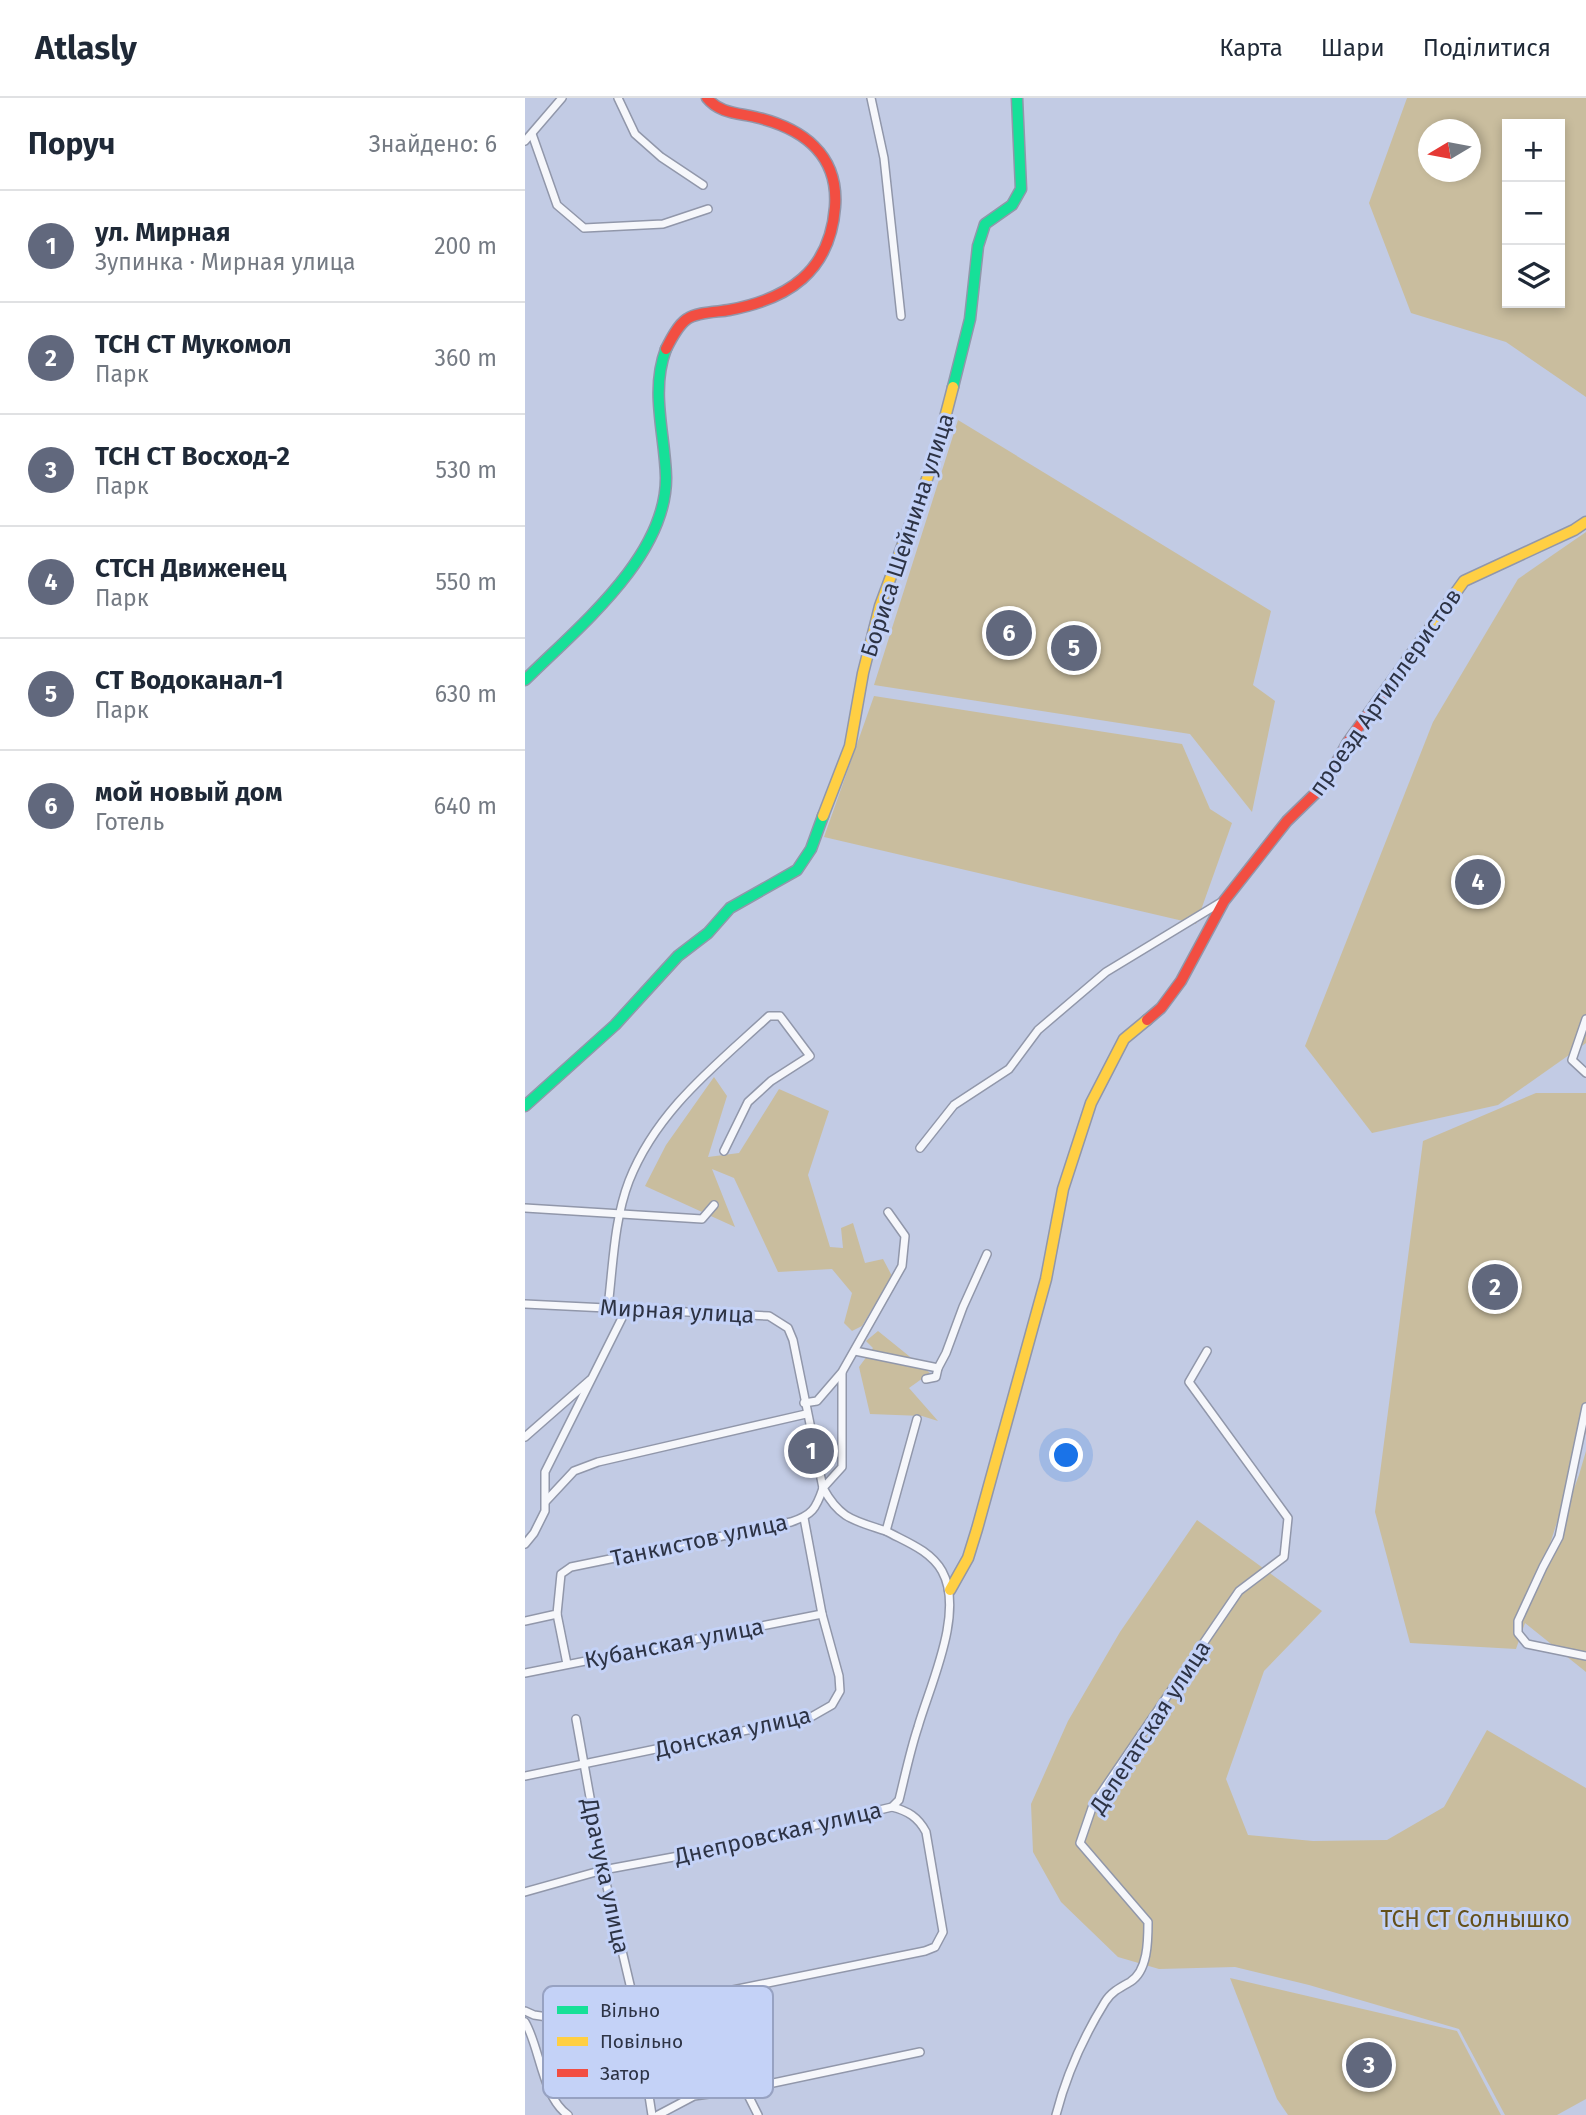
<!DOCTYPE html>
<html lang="uk">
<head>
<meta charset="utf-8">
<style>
  body { margin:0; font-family:"Fira Sans",sans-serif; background:#f2f2f3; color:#1f2937 }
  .controls { position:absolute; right:21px; top:21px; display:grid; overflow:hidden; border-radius:0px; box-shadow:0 4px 10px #0003 }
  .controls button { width:63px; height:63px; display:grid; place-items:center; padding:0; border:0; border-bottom:2px solid #e0e1e3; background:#fff; color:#1f2937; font:35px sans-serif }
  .compass { position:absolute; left:893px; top:21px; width:63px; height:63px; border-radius:50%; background:#fff; box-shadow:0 4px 10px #0003; rotate:260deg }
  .you { position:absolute; left:542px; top:1358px; width:24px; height:24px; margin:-18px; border:5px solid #fff; border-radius:50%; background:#1a73e8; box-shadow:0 0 0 10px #1a73e833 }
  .badge { display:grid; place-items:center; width:46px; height:46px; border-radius:50%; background:#61687d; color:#fff; font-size:23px; font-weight:700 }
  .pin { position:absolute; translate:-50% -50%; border:4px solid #fff; box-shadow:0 2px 7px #0006 }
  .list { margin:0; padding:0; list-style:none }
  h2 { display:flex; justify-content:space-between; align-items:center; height:91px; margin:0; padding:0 28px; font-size:30px }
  h2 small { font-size:23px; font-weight:400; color:#747a83 }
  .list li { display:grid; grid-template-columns:46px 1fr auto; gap:21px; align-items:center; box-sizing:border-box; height:112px; padding:0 28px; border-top:2px solid #e0e1e3 }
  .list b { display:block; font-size:26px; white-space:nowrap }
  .list p { margin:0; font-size:23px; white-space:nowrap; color:#747a83 }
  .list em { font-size:23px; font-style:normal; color:#747a83 }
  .icon { flex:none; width:38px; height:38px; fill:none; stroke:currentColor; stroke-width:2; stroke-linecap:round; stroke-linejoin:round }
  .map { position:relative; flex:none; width:1061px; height:2017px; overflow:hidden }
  header { display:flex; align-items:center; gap:42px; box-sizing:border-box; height:98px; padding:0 35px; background:#fff; border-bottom:2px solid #e0e1e3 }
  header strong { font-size:33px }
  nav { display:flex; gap:38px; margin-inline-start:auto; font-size:24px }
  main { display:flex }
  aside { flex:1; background:#fff }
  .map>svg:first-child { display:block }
</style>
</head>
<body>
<header>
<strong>Atlasly</strong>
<nav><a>Карта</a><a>Шари</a><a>Поділитися</a></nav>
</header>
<main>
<aside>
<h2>Поруч<small>Знайдено: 6</small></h2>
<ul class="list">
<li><span class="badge">1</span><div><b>ул. Мирная</b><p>Зупинка · Мирная улица</p></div><em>200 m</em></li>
<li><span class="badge">2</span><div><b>ТСН СТ Мукомол</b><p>Парк</p></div><em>360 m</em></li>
<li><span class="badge">3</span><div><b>ТСН СТ Восход-2</b><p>Парк</p></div><em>530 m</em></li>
<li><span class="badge">4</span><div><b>СТСН Движенец</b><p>Парк</p></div><em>550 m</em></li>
<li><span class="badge">5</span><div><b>СТ Водоканал-1</b><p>Парк</p></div><em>630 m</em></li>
<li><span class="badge">6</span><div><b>мой новый дом</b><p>Готель</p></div><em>640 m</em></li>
</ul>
</aside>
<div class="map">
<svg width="1061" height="2017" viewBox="0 0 1061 2017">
  <rect width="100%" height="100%" fill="#c2cbe4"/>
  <g fill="#c9bd9e" fill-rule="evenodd">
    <path d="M882,0h179v299l-80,-55 -95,-29 -42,-110zM982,26h53v179h-53zM904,32h42v42h-42z"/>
    <path d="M433,322l313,191 -18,74 22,16 -23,111 -62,-78 -316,-49z"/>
    <path d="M1061,434v511l-88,62 -126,28 -67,-87 128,-324 85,-143z"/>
    <path d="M349,598l308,48 28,65 22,14 -36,101 -372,-87z"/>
    <path d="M189,979l13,19 -19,61 31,-4 40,-64 50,22 -21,64 22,72 13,1 -2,-20 12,-5 12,40 18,-4 9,17 -30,50 -10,5 -8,-8 8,-30 -20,-24 -54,3 -44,-94 -22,-9 23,58 -90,-41 21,-41z"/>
    <path d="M1011,995h50v339l-55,171 48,-128 7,-24v221l-61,-49 -9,26 -106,-6 -35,-131 48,-371z"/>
    <path d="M353,1233l52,42 -21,15 29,33 -16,-5 -52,-2 -11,-47 14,-19 -7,-7z"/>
    <path d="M672,1422l125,91 -58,60 -38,108 22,56 65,6 74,-1 57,-33 43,-77 99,58v311l-29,16h-52l-46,-86 -150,-44 -74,-18 -76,2 -41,-12 -57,-55 -28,-50 -2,-48 37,-83 52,-89z"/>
    <path d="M705,1880l227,53 44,84h-213l-11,-16z"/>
  </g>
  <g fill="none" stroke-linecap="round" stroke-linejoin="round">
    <g stroke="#9197aa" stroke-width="10">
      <g id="street">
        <path d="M93,0l17,36 26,23 42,28"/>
        <path d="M346,0l13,60 17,158"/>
        <path d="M7,36l25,71 27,23 79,-4 45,-15"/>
        <path d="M0,43l37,-43"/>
        <path d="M1061,921l-14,41 14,13"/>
        <path d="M395,1050l34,-43 55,-36 29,-39 68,-58 117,-71"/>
        <path d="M0,1110l177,11 12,-14"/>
        <path d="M0,1206l244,12 19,12 5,12 30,148"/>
        <path d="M83,1209c5,-41 6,-87 21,-126 28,-71 86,-115 140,-165h11l30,40 -39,25 -23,21 -24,49"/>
        <path d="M330,1253l83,17"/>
        <path d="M401,1281l10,-2 2,-9 8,-15 17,-46 24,-53"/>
        <path d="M279,1305l13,-2 25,-29 60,-106 3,-30 -17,-24"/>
        <path d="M1061,1309l-27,130 -16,30 -25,54v12l9,11 59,12"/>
        <path d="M0,1339l65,-57"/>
        <path d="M298,1390l19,-21v-94"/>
        <path d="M21,1403l28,-30 24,-9 208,-48"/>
        <path d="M0,1446l9,-11 11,-22v-39l81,-162"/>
        <path d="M32,1516l10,50"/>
        <path d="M0,1523l32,-7 4,-40 10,-7 220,-45c21,-7 25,-13 32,-34 17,31 30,32 63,43l31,-112"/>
        <path d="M0,1575l297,-59"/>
        <path d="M51,1621l27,151 32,136 17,109"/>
        <path d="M0,1678l286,-59 21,-12 8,-14 -1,-15 -17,-62 -18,-96"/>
        <path d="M0,1794l78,-22 103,-19 186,-44 7,-7c6,-24 11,-49 19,-73 12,-42 47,-115 24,-156 -12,-21 -36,-29 -56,-40"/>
        <path d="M198,1894l22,97 13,26"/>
        <path d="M0,1913l9,4 20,3 169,-26 202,-41 10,-4 8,-15 -17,-100c-8,-15 -18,-21 -34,-25"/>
        <path d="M0,1924c15,25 17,75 43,93"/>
        <path d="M133,2017l36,-19 51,-7 175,-37"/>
        <path d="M531,2017c10,-39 28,-79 49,-113 6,-10 16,-15 25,-20 18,-11 18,-41 18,-60l-68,-79 13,-38 146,-214 45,-34 4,-39 -99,-136 18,-31"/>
      </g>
    </g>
    <g stroke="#9197aa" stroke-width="13">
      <g id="fast">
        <path d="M428,289l17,-68 8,-73 7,-22 27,-19 9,-16 -4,-91"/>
        <path d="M0,582c52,-52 142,-123 141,-203 -1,-43 -16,-86 0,-128"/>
        <path d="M0,1008l90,-81 63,-69 30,-23 22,-25 67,-38 14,-21 12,-33"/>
      </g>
    </g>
    <g stroke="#9197aa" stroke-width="13">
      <g id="slow">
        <path d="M856,598l83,-115 110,-51 12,-8"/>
        <path d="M298,718l27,-70 13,-73 17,-67 54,-146 19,-73"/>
        <path d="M425,1492l18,-32 9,-29 69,-250 17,-90 28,-86 33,-64 23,-19"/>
      </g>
    </g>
    <g stroke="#9197aa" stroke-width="13">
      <g id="jam">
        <path d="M141,251c5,-10 12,-24 21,-30 10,-7 31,-7 42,-9 59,-11 101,-38 106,-103 4,-53 -33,-79 -80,-90 -18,-4 -36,-4 -48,-19"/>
        <path d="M622,922l14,-12 20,-27 43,-80 63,-80 37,-36 24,-43 33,-46"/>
      </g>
    </g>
    <use href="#street" stroke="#f6f7fb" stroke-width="7"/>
    <use href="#fast" stroke="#16e098" stroke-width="10"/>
    <use href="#slow" stroke="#ffcf43" stroke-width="10"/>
    <use href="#jam" stroke="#f24e42" stroke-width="10"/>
  </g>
  <g text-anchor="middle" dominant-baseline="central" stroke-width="6" stroke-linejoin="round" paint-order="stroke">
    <g font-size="23" fill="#2d3345" stroke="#c4d2f7">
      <text transform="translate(382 437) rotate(-72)">Бориса Шейнина улица</text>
      <text transform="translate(860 594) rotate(-55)">проезд Артиллеристов</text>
      <text transform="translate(152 1213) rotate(3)">Мирная улица</text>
      <text transform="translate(174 1442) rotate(-12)">Танкистов улица</text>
      <text transform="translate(149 1545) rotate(-11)">Кубанская улица</text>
      <text transform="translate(625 1629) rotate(-57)">Делегатская улица</text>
      <text transform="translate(208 1634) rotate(-13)">Донская улица</text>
      <text transform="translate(253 1735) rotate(-13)">Днепровская улица</text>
      <text transform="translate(81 1778) rotate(78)">Драчука улица</text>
    </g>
    <g font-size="23" fill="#64501a" stroke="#c4d2f7">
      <text x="950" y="1821">ТСН СТ Солнышко</text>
    </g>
  </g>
  <rect x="18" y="1888" width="230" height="112" rx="10" fill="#c4d2f7" stroke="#97a2c2" stroke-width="2"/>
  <rect x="32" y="1908" width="31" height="8" fill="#16e098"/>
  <rect x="32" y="1939" width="31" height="9" fill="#ffcf43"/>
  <rect x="32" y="1971" width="31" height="8" fill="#f24e42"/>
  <g font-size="19" fill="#2d3345">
    <text x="75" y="1919">Вільно</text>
    <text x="75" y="1950">Повільно</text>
    <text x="75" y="1982">Затор</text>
  </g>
</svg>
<div class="controls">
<button>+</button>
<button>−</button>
<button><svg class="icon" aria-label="layers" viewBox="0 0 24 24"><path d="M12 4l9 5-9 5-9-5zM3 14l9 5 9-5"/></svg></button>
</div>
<svg class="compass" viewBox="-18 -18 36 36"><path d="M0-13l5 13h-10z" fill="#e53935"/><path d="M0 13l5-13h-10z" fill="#747a83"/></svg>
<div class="you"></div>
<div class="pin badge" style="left:286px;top:1353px">1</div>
<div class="pin badge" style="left:970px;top:1189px">2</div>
<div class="pin badge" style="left:844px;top:1967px">3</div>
<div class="pin badge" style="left:953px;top:784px">4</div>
<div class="pin badge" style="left:549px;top:550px">5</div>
<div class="pin badge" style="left:484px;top:535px">6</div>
</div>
</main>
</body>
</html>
